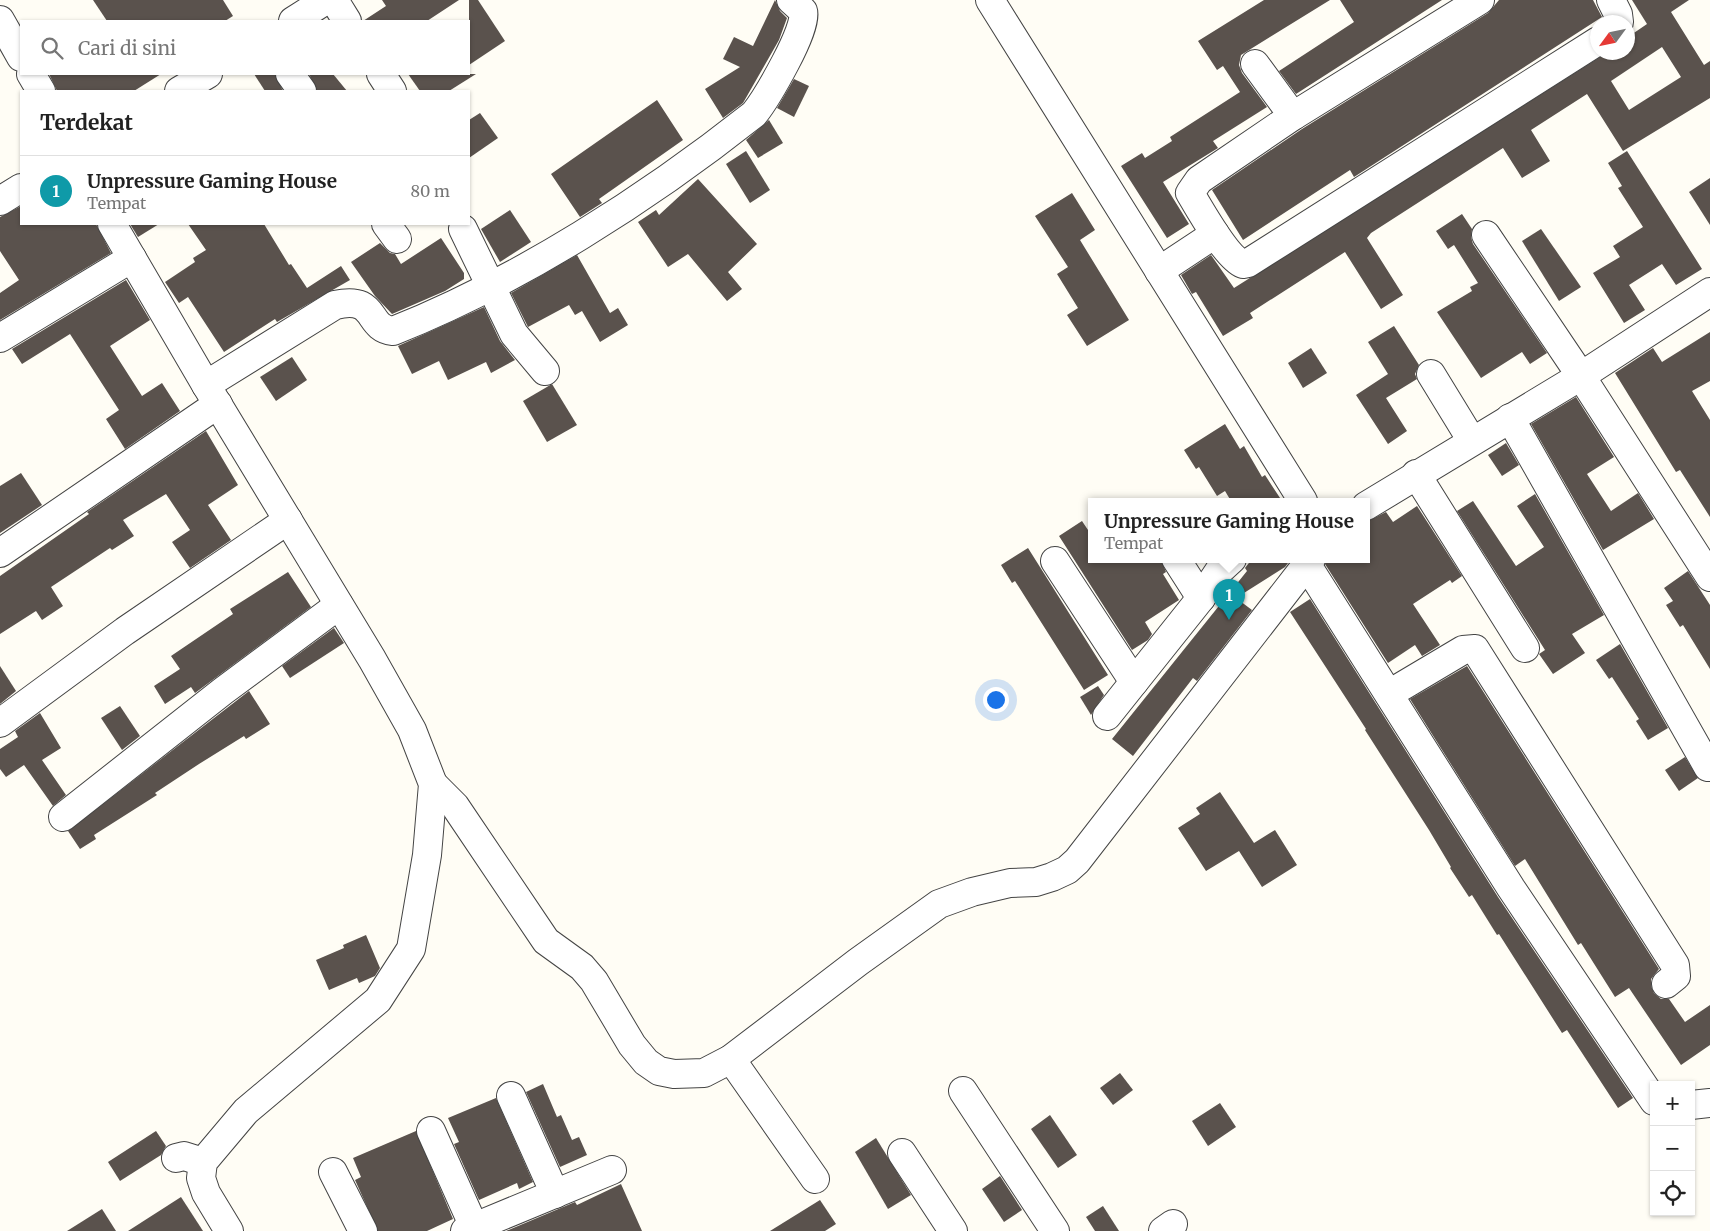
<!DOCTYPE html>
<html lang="id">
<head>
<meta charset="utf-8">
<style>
  body { margin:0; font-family:Merriweather,serif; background:#f6f6f6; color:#222 }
  .controls { position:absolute; right:15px; bottom:15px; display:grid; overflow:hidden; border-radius:0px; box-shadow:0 1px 4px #0004 }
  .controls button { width:45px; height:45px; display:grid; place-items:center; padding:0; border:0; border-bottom:1px solid #e0e0e0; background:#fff; color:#222; font:25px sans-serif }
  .compass { position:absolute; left:1590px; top:15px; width:45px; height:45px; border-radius:50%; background:#fff; box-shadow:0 1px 4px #0004; rotate:237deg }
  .you { position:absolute; left:995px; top:699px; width:18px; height:18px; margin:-12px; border:4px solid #fff; border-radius:50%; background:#1a73e8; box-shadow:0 0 0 8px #1a73e833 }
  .badge { display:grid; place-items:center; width:32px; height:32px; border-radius:50%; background:#c4262e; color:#fff; font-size:16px; font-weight:700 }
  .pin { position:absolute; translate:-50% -41px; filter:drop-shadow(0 1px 2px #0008) }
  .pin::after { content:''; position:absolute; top:26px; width:18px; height:15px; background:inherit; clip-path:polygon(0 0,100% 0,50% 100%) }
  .popup { position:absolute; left:1088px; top:498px; width:282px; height:65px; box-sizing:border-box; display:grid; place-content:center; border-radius:0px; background:#fff; filter:drop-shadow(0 1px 4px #0005); font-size:16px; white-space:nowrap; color:#767676 }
  .popup b { font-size:19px; color:#222 }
  .popup::after { content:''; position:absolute; left:50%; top:100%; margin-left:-10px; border:10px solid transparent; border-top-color:#fff }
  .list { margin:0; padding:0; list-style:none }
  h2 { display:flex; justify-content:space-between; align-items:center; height:65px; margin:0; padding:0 20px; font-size:21px }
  h2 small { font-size:16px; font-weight:400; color:#767676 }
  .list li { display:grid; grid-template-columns:32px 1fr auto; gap:15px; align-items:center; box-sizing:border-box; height:70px; padding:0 20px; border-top:1px solid #e0e0e0 }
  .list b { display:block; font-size:19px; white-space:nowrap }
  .list p { margin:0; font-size:16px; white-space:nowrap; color:#767676 }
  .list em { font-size:16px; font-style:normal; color:#767676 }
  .icon { flex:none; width:28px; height:28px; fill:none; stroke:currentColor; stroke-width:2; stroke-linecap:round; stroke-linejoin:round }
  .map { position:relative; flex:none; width:1710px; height:1231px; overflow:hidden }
  .search { position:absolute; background:#fff; box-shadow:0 1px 4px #0004; left:20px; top:20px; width:450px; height:55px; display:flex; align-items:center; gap:12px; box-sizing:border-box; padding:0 18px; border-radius:0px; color:#767676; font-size:19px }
  .panel { position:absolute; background:#fff; box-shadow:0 1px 4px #0004; left:20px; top:90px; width:450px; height:135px; border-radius:0px }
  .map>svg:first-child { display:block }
</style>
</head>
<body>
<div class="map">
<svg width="1710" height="1231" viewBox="0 0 1710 1231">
  <rect width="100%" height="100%" fill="#fffdf5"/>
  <g fill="#5a524d" fill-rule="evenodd">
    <path d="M93,0h130l10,16 -8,5h-118z"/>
    <path d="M382,0h77l-32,21h-64l23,-15z"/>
    <path d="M469,0h9l27,41 -36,24z"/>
    <path d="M775,0l5,11 7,7 -8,22 -36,63 -20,15 -18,-29 35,-22 -17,-8 11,-22 19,9z"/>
    <path d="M1264,0h66l-89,55 -2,10 3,8 25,34 -54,34 5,7 -55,34 26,42 -22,14 -46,-72 21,-13 3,5 27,-17 -2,-4 70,-45 -17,-26 -6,4 -19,-29z"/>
    <path d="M1340,0h102l-146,94 -17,-23 75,-49z"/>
    <path d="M1499,0h94l9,17 -248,160 -4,-7 -107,70 -31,-50 90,-61 186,-116z"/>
    <path d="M1632,0h57l-18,12 33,53 6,-4v37l-87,53 -36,-57 -56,36 19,31 -28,17 -19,-30 -132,85 -4,5 36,57 -22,14 -36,-57 -95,61 3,5 -30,18 -27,-44 -4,2 -11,-19 30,-20 23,33 374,-236h20v-15l19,-13zM1662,47l19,30 -52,33 -18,-29z"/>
    <path d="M49,74h112l-27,17h-77z"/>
    <path d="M254,74h21l8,17h-18z"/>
    <path d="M309,74h24l14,17h-30z"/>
    <path d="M408,74h68l-27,17h-29z"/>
    <path d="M794,79l15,7 -15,31 -17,-9z"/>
    <path d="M657,100l26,40 -84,59 3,4 -22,14 -29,-43z"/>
    <path d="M480,113l18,25 -29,20v-38z"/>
    <path d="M769,120l14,23 -25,15 -12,-18z"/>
    <path d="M746,151l24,39 -20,13 -24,-39z"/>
    <path d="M1627,151l75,118 -26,16 -14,-21 -33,21 16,25 -21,13 -31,-50 27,-16 -7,-11 30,-19 -25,-39 4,-2 -14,-23z"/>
    <path d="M1710,178v47l-21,-33z"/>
    <path d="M698,179l59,65 -29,28 14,17 -15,12 -39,-47 -20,13 -30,-45 18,-12 3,5z"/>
    <path d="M1072,193l23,37 -15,10 49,80 -42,26 -20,-31 11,-7 -21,-34 11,-7 -33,-51z"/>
    <path d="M21,206v18h75l15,29 -111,67v-27l19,-13 -19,-29v-34z"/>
    <path d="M510,210l21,32 -31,20 -19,-33z"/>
    <path d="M1462,214l10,15 -1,8 2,7 74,109 -17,11 -8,-12 -41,26 -44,-66 35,-21 -2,-4 8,-4 -24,-38 -6,4 -12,-18z"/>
    <path d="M130,224h29l-21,13z"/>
    <path d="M188,224h76l25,41 2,-1 16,24 34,-22 9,14 -73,42 -2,-3 -51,33 -36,-55 -9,6 -14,-21 30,-20 -2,-4 13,-8z"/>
    <path d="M1541,229l40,58 -22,14 -37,-60z"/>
    <path d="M441,238l23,35v6l-19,12 -53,23 -17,-18 -24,-34 29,-19 10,10 5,1 6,10z"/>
    <path d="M577,255l33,58 8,-5 10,17 -28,17 -18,-31 -7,4 -6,-10 -41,22 -17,-34z"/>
    <path d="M126,280l24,40 -40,26 32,50 20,-13 18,28 -55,38 -19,-30 13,-9 -49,-76 -48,30 -10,-15z"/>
    <path d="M484,307l16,34 15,19 -24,13 -5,-11 -38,18 -9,-19 -27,13 -14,-28z"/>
    <path d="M1394,326l25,39 -4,9 2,5 -31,19 21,33 -19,13 -32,-49 32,-21 -20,-32z"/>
    <path d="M1710,332v49l-18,10 18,29v97l-30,-47 -4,2 -61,-99 38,-25 9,14z"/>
    <path d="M1311,348l16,25 -24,15 -15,-25z"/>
    <path d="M292,357l15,23 -31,21 -16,-24z"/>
    <path d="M552,384l25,41 -30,17 -24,-41z"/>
    <path d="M1576,397l38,60 -27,17 24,37 27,-18 16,26 -51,31 -72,-126z"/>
    <path d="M1225,424l15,25 4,-3 18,31 3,-2 17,26h-51l-6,-10 -8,5 -18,-29 -3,2 -12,-19z"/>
    <path d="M206,431l32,54 -30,20 23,35 -41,28 -18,-26 18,-12 -24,-36 -43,26 11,16 -22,14 -2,-2 -59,39 12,19 -21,14 -6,-9 -36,23v-58l89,-62 -2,-2z"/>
    <path d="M1506,443l13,22 -17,11 -14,-21z"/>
    <path d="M21,473l21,32 -42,28v-47z"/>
    <path d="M1535,494l69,121 -32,19 13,19 -32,21 -14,-20 6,-4 -88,-139 16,-10 43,65 28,-19 -27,-41z"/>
    <path d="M1417,506l45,70 -10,7 -2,-3 -37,24 27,41 -18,11 -7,-11 -27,18 -63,-99 1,-5h40v-37l20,-10 7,10z"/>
    <path d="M1082,521l10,15v23h69l5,13 -3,2 16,26 -34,22 7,12 -4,6 -16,10 -73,-114z"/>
    <path d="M1028,548l80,127 -24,15 -69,-109 -3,2 -11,-18z"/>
    <path d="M1252,559h39l-6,8 -49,31 16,12 -55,71 -4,-3 -60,78 -21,-17 135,-168 -2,-3z"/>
    <path d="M1688,571l22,34v64l-27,-44 -3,2 -14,-22 7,-4 -9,-13z"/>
    <path d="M288,572l23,35 -116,86 -4,-6 -26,17 -11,-18 26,-17 -9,-13 62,-42 -3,-5z"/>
    <path d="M1310,599l188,298 135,201 -15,10 -51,-78 -5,3 -63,-99 -2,1 -25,-40 -3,2 -19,-29 1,-1 -22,-37 -64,-100 1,-1 -76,-117z"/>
    <path d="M334,628l10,15 -54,35 -8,-12z"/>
    <path d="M1620,644l48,84 -20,12 -12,-19 3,-2 -27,-42 -3,2 -13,-19z"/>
    <path d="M0,666l16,25 -16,13z"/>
    <path d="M1467,666l192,303 -8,10v7l3,7 7,6h8l16,23 25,-17v40l-29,20 -52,-77 -14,9 -34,-54 -3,2 -53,-86 -10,7 -105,-167z"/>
    <path d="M1098,686l6,9 -13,20 -11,-18z"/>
    <path d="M249,691l21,33 -24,15 -2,-3 -45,28 -44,29 2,2 -63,40 2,4 -16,10 -12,-18z"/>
    <path d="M120,706l20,30 -18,14 -21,-32z"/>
    <path d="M40,713l21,35 -19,12 24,35 -13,11 -29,-41 -18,12 -6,-8v-20l18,-12 -3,-6z"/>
    <path d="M1685,757l13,21 -19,13 -14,-21z"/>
    <path d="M1220,792l34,51 21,-13 22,35 -35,22 -23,-36 -33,20 -28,-43 22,-14 -4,-6z"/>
    <path d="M366,935l14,33 -5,8 -16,7 -2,-5 -28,12 -13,-30 28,-12 -1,-3z"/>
    <path d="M1120,1073l13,17 -20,15 -13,-17z"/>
    <path d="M543,1084l14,33 4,-2 11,25 7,-3 8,18 -27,12 -34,-75z"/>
    <path d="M496,1098l37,84 -14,7 -2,-6 -38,17 -25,-56 5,-2 -11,-24z"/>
    <path d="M1220,1103l16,24 -28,19 -16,-25z"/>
    <path d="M1050,1115l27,40 -19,13 -27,-39z"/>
    <path d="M156,1131l10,15 -5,9 -41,26 -12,-19z"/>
    <path d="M416,1131l37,88 -26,12h-49l-23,-51 6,-3 -8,-19z"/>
    <path d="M876,1138l35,57 -23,14 -33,-57z"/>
    <path d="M1000,1176l22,34 -18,12 -22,-33z"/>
    <path d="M621,1184l21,47h-136l69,-29 2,3z"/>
    <path d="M181,1197l22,34h-75z"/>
    <path d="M820,1200l16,24 -11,7h-55z"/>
    <path d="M1103,1206l16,25h-24l-9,-14z"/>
    <path d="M102,1209l14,22h-49z"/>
  </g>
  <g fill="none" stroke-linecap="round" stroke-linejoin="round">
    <g stroke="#444" stroke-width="30">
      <g id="minor">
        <path d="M334,0l13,21"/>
        <path d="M990,0l313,501"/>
        <path d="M1480,0l-187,116 -94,64 -9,13c10,17 37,65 53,71l5,-1 350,-222"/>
        <path d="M1611,0l7,14 1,8"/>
        <path d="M0,20l21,37"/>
        <path d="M293,21l33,-21"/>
        <path d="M1255,64l38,52"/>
        <path d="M31,74l10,17"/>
        <path d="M290,74l12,17"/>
        <path d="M381,74l11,17"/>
        <path d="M179,91l29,-17"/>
        <path d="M0,201l21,-13"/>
        <path d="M112,224l94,161 166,274 40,71 21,54 -6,71 -16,94 -33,51 -132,111 -43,51 -2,16 5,15 23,38"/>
        <path d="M386,224l11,15"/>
        <path d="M463,229l51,105 31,37"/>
        <path d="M1159,271l56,-37"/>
        <path d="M1710,292l-129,84 129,201"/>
        <path d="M0,338l132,-80"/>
        <path d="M1431,374l41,67"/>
        <path d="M206,385l129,-80c44,-10 30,23 58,26 126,-50 255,-133 361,-217 12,-15 55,-87 49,-103l-12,-11"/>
        <path d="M1510,418l198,349"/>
        <path d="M1416,474l109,174"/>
        <path d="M1366,506l215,-130 -95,-141"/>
        <path d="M0,553l218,-149"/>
        <path d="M1176,559l25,39"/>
        <path d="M1055,561l79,121"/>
        <path d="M1307,565l204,323 143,213"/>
        <path d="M1389,694l74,-44 12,-1 200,316 1,11 -10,8"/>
        <path d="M1107,716l94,-118 18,-27 13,-12"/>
        <path d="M0,723l125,-92 163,-111"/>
        <path d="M433,784l22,22 91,135 36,26 12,14 38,64 14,17 13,9 15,3 30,-1 27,-14 127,-97 81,-58 33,-12 38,-9 26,-1 16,-5 15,-7 10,-9 234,-302"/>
        <path d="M63,817l160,-126 116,-86"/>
        <path d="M731,1059l84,120"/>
        <path d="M963,1091l92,140"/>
        <path d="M511,1096l44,98"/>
        <path d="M1691,1105l19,-2"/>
        <path d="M431,1131l43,96"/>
        <path d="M902,1153l51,78"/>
        <path d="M176,1158l8,-2 19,6"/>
        <path d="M333,1172l30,59"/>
        <path d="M465,1231l147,-61"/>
        <path d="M1163,1231l10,-7"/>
      </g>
    </g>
    <use href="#minor" stroke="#fff" stroke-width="28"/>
  </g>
</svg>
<div class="controls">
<button>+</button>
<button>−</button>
<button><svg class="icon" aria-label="locate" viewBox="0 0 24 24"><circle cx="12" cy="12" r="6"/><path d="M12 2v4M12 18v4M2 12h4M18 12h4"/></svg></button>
</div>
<svg class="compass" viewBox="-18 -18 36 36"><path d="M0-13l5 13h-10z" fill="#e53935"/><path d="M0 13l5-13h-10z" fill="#767676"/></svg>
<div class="you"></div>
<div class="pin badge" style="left:1229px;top:620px;background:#0f9aa8">1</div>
<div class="popup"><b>Unpressure Gaming House</b>Tempat</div>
<div class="search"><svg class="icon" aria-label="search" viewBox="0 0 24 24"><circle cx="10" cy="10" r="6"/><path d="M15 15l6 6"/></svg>Cari di sini</div>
<section class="panel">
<h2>Terdekat<small></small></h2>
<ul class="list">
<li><span class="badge" style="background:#0f9aa8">1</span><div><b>Unpressure Gaming House</b><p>Tempat</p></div><em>80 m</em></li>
</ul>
</section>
</div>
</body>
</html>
